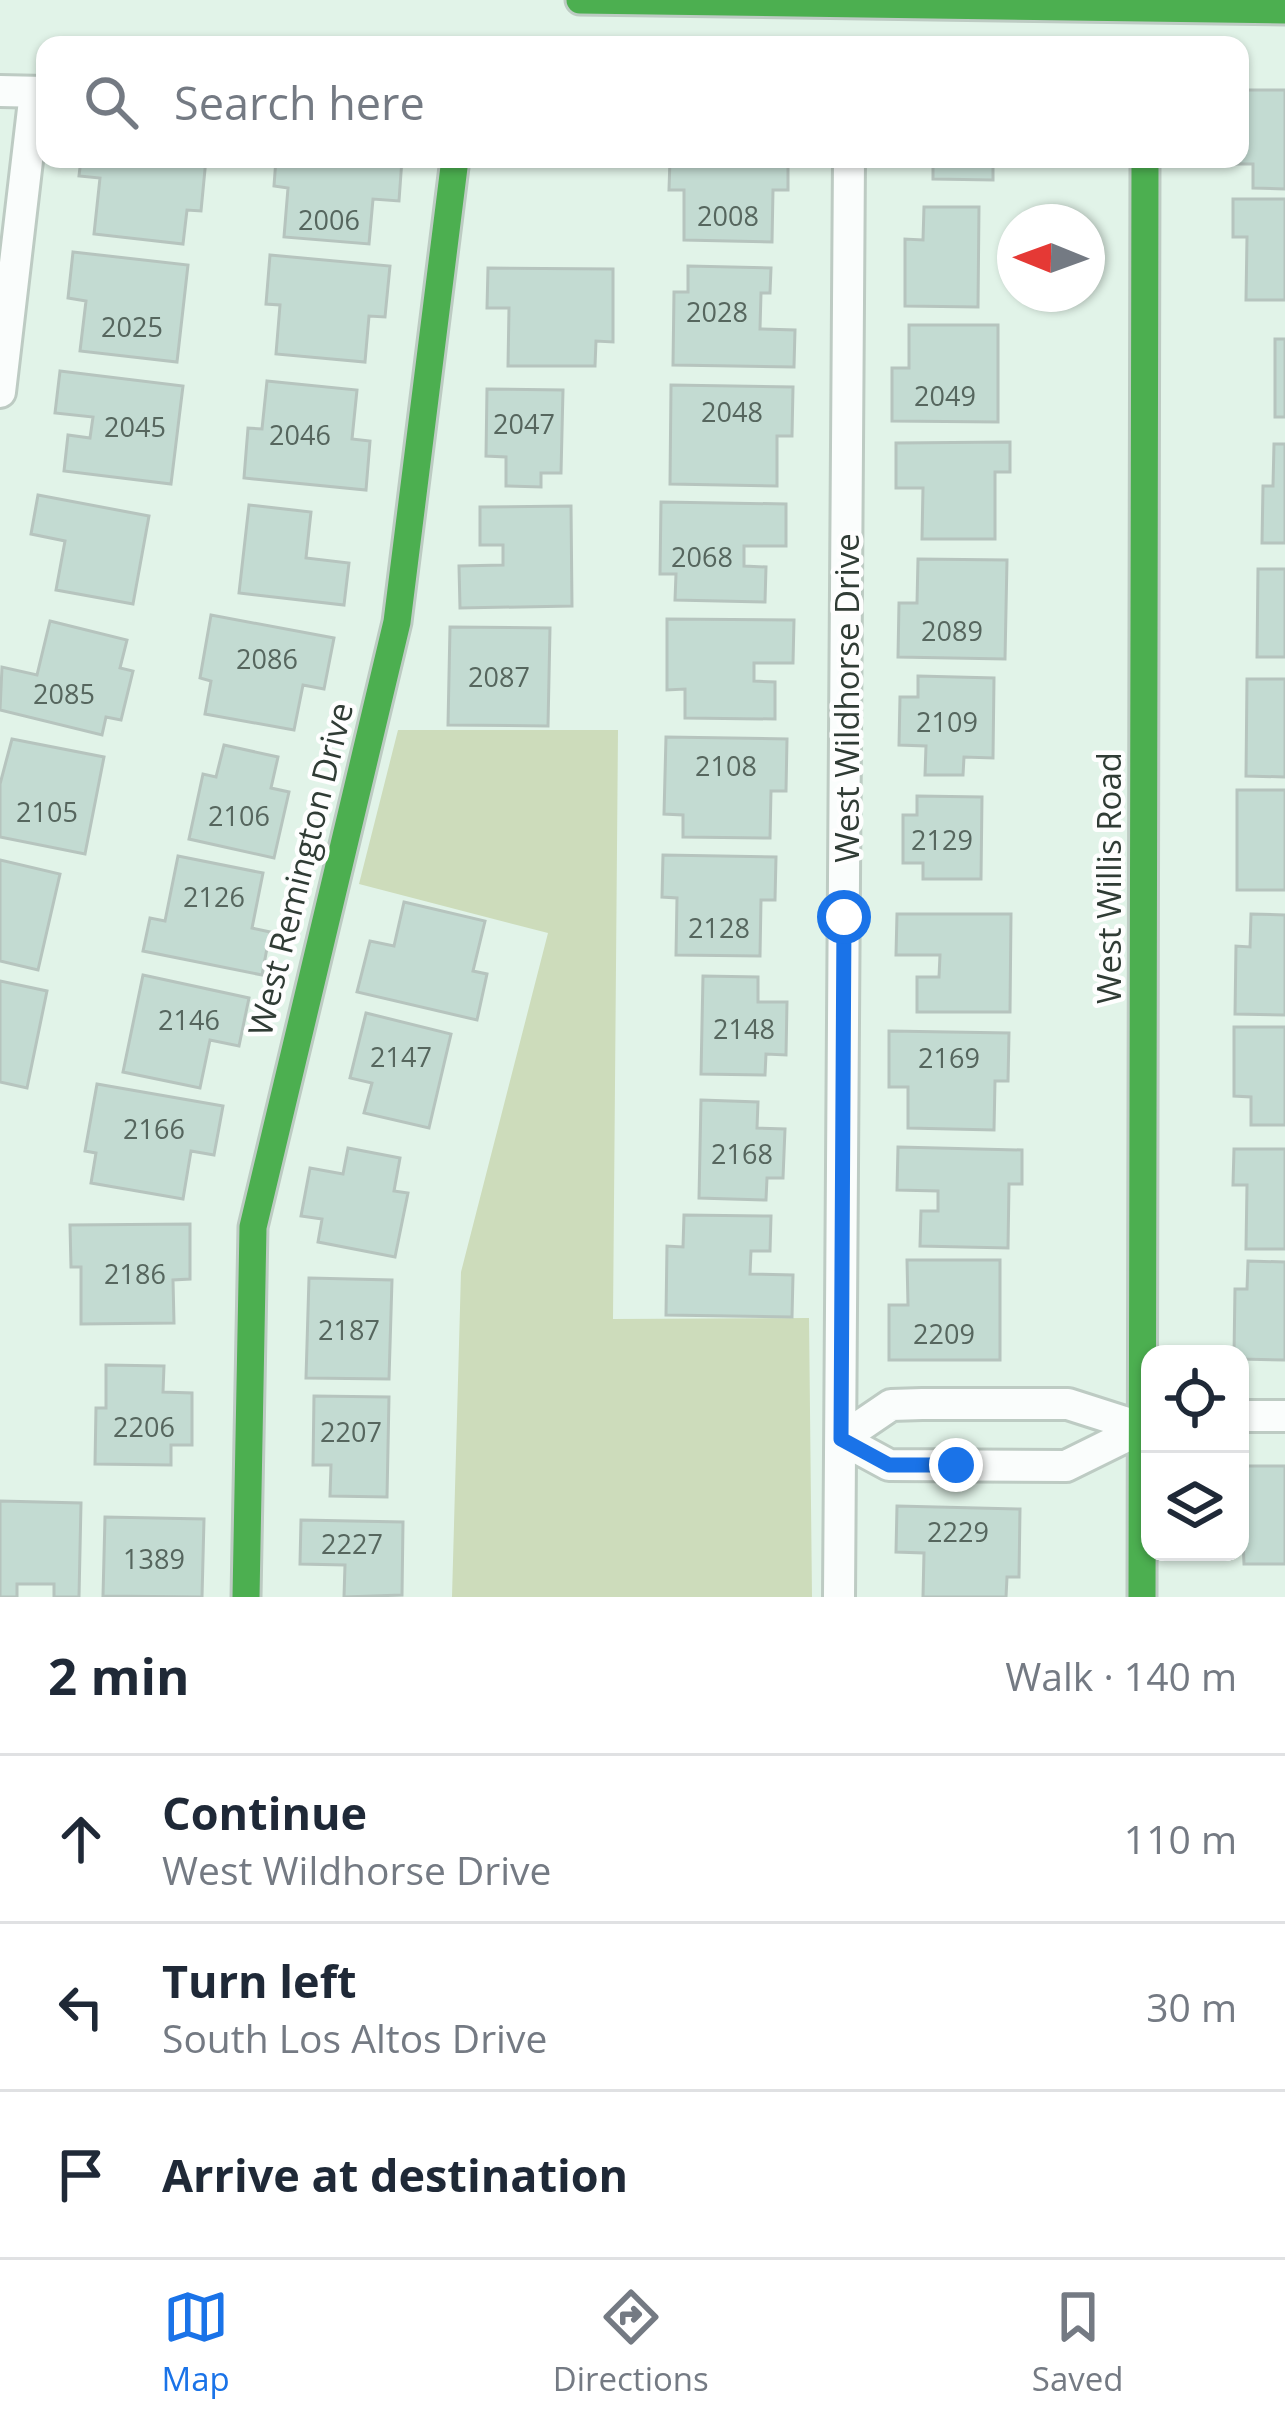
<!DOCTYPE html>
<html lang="en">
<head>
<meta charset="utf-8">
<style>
  body { margin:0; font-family:"Open Sans",sans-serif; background:#f2f2f3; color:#1f2937 }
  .controls { position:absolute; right:36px; bottom:36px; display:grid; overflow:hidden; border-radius:24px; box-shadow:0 3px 9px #0004 }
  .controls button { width:108px; height:108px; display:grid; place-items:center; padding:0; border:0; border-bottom:3px solid #e0e1e3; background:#fff; color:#1f2937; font:60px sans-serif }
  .compass { position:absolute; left:997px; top:204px; width:108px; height:108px; border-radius:50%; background:#fff; box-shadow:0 3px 9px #0004; rotate:271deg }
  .stop { position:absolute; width:36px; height:36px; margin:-27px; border:9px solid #1a73e8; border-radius:50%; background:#fff }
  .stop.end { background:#1a73e8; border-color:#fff; box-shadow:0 3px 12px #0008 }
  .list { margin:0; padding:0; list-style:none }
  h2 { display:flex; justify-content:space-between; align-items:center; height:156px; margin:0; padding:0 48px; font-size:51px }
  h2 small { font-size:39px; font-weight:400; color:#747a83 }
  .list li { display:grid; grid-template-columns:78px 1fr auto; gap:36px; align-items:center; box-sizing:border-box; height:168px; padding:0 48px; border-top:3px solid #e0e1e3 }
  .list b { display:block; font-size:45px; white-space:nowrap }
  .list p { margin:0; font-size:39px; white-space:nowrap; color:#747a83 }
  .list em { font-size:39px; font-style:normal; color:#747a83 }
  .icon { flex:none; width:66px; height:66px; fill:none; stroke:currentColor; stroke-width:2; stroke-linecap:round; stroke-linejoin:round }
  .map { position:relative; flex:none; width:1285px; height:1597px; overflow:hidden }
  .search { position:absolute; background:#fff; box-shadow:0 3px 9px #0004; left:36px; right:36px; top:36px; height:132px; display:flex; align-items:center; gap:30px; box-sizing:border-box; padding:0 42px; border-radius:24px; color:#747a83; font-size:45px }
  .sheet { height:660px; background:#fff }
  nav { display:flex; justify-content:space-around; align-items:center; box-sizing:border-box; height:168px; border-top:3px solid #e0e1e3; background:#fff; font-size:33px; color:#747a83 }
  nav a { display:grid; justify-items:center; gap:6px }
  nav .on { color:#1a73e8 }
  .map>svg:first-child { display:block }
</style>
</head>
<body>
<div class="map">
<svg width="1285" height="1597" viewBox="0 0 1285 1597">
  <rect width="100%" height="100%" fill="#e1f3e8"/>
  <path fill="#cddcbb" d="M398,730h220l-5,589 196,-1 3,279h-360l9,-325 87,-339 -189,-49z"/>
  <g fill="#c3dbd2" stroke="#b6c4be" stroke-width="3">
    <path d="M1240,90h45v99l-32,-1v-24h-16l3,-5z"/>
    <path d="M81,159h125l-5,52 -14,-1 -4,34 -89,-10 6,-56 -21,-2z"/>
    <path d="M276,159h126l-3,42 -26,-2 -4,45 -85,-7 4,-49 -14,-2z"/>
    <path d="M670,159h118v31h-15l-1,52 -88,-2v-50h-15z"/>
    <path d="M933,159h60v21l-60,-1z"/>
    <path d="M1233,199h52v101h-39l1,-63h-14z"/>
    <path d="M924,207h55l-1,100 -73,-1v-67l18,1z"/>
    <path d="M73,252l115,13 -11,97 -97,-11 6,-50 -18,-3z"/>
    <path d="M270,255l120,11 -5,51 -16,-1 -4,46 -89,-8 4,-49 -14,-1z"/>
    <path d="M688,266l83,2 -1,25h-9l-1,36 35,1 -1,37 -121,-2 1,-73h14z"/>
    <path d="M488,268l125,1v73l-17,-1 -1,25h-87l1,-58h-22z"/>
    <path d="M909,325h89v97l-106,-1v-53h17z"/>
    <rect x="1275" y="339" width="10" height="78"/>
    <path d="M60,371l123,15 -12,98 -107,-13 4,-36 22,3 3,-21 -38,-4z"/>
    <path d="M267,381l90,9 -5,49 18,2 -4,49 -122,-12 4,-50 14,1z"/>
    <path d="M671,385l122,2 -1,49h-15v50l-107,-2z"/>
    <path d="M487,389l76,1 -2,83h-20v14l-35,-1v-29l-20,-1z"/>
    <path d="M1010,442v30h-15v67h-73l1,-51h-27v-45z"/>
    <path d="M1274,444h11v99h-23l1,-57h10z"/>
    <path d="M38,495l111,21 -16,88 -77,-14 9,-49 -34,-7z"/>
    <path d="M661,502l125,2v42h-42v20l22,1 -1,35 -90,-2 1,-26h-16z"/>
    <path d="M249,505l62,7 -5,46 43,5 -5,42 -105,-12z"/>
    <path d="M571,506l1,100 -112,2 -1,-42 44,-1v-20h-23v-38z"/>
    <path d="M918,559l89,1 -2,99 -107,-2 1,-54h18z"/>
    <path d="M1258,569h27v88h-28z"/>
    <path d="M211,615l123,23 -10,51 -21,-4 -9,45 -89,-16 6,-33 -11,-3z"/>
    <path d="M667,619l127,1 -1,43h-39v18l21,1v37l-90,-1v-29l-18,1z"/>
    <path d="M50,621l77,19 -7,28 13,3 -12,49 -15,-3 -4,18 -102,-25 2,-43 35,8z"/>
    <path d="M450,627l100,1 -2,98 -100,-1z"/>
    <path d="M918,676l76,2 -1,80 -29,-1 -1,18h-38l1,-29 -27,-1 1,-48h18z"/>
    <path d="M1247,679h38v98l-39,-1z"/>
    <path d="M666,737l121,2 -1,52h-15l-1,47 -87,-1v-22l-19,-1z"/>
    <path d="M12,739l92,18 -19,97 -85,-17v-53z"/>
    <path d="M224,745l54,12 -7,31 18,4 -15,66 -85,-19 14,-65 13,3z"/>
    <rect x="1237" y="790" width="48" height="100"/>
    <path d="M917,796l65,1 -1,82h-58v-16h-20v-48h14z"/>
    <path d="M663,855l113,2 -1,43h-14l-1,56 -84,-1 1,-57 -15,-1z"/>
    <path d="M178,856l85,17 -11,55 18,4 -8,43 -119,-24 7,-33 15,3z"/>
    <path d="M0,860l60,14 -22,96 -38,-9z"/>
    <path d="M404,902l81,19 -12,50 14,3 -10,46 -120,-28 13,-51 24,5z"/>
    <path d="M897,914h114l-1,98h-93v-35h22l1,-22h-44z"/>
    <path d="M1251,914l34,1v100l-50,-1 1,-68 14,1z"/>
    <path d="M143,975l106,23 -10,48 -29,-6 -10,48 -77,-16z"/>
    <path d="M703,976l55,1v25h29l-1,53 -20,-1 -1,21 -64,-1z"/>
    <path d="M0,981l47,10 -20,97 -27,-6z"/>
    <path d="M366,1013l85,21 -22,94 -65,-15 8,-30 -22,-5z"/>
    <path d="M1234,1027h51v98h-34v-28l-17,-1z"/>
    <path d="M889,1031l120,2 -1,48h-13l-1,49 -86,-2v-41h-19z"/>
    <path d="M97,1084l126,22 -9,49 -23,-4 -8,48 -92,-16 5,-30 -11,-2z"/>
    <path d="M701,1100l57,2 -1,26 28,1 -2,49h-16l-1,22 -67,-2z"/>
    <path d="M898,1147l124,3v34h-13l-1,64 -88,-2 1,-35h17v-20l-41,-1z"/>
    <path d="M348,1148l52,10 -6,33 14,2 -13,64 -77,-15 4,-23 -21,-3 9,-48 33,6z"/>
    <path d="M1234,1149h51v100h-39l1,-64h-14z"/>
    <path d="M684,1215l87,1 -1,35h-19l-1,23 43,1 -1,42 -126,-2 1,-69 16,1z"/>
    <path d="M190,1224v55l-17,1 1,43 -93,1v-57h-10l-1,-42z"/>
    <path d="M907,1260h93v100h-111v-55h19z"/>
    <path d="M1248,1261l37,1v98l-45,-1v-5h-6l1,-65h12z"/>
    <path d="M309,1278l83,2 -3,99 -83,-1z"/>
    <path d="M106,1365l58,1 -1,26 29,1v52h-21v20l-76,-1 1,-56h10z"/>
    <path d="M314,1396l75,1 -2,100 -57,-1 1,-31h-18z"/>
    <path d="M1240,1466h45v98h-41z"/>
    <path d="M0,1501l81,2 -2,94h-25v-13h-37v13h-17z"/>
    <path d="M897,1506l123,3 -1,68h-12l-1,20h-83l1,-44 -28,-1z"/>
    <path d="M105,1517l99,2 -2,78 -99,-1z"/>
    <path d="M301,1520l102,2 -1,73 -58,2 1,-32 -45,-1z"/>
  </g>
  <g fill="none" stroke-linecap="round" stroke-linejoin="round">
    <g stroke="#bdcbc3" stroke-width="36">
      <g id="street">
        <path d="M0,91l45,1"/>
        <path d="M0,392l35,-300"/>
        <path d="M922,1404h146l75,24 -77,38 -177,-1 -48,-26 50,-34z"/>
        <path d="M1240,1416h45"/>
        <path d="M839,1597l10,-1438"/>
      </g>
    </g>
    <g stroke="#bdcbc3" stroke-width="33">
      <g id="fast">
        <path d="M580,0l705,10"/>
        <path d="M246,1597l7,-370 144,-605 58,-463"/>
        <path d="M1142,1597l3,-1438"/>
      </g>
    </g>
    <use href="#street" stroke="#fafdfc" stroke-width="30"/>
    <use href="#fast" stroke="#4caf50" stroke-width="27"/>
  </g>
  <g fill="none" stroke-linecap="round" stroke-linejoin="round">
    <path stroke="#1a73e8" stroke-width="15" d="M844,917l-3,522 48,26h67"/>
  </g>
  <g text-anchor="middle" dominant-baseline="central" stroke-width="9" stroke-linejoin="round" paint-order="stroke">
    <g font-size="27" fill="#56665e">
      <text x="728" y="215">2008</text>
      <text x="329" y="219">2006</text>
      <text x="717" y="311">2028</text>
      <text x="132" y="326">2025</text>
      <text x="945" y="395">2049</text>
      <text x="732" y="411">2048</text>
      <text x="524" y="423">2047</text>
      <text x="135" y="426">2045</text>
      <text x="300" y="434">2046</text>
      <text x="702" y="556">2068</text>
      <text x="952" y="630">2089</text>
      <text x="267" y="658">2086</text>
      <text x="499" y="676">2087</text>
      <text x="64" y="693">2085</text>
      <text x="947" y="721">2109</text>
      <text x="726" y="765">2108</text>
      <text x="47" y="811">2105</text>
      <text x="239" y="815">2106</text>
      <text x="942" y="839">2129</text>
      <text x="214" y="896">2126</text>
      <text x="719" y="927">2128</text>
      <text x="189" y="1019">2146</text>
      <text x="744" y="1028">2148</text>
      <text x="401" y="1056">2147</text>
      <text x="949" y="1057">2169</text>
      <text x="154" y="1128">2166</text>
      <text x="742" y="1153">2168</text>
      <text x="135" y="1273">2186</text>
      <text x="349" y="1329">2187</text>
      <text x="944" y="1333">2209</text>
      <text x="144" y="1426">2206</text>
      <text x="351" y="1431">2207</text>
      <text x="958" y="1531">2229</text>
      <text x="352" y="1543">2227</text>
      <text x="154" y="1558">1389</text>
    </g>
    <g font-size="33" fill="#303c35" stroke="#fefefe">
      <text transform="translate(846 698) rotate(-90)">West Wildhorse Drive</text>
      <text transform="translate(300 869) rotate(-76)">West Remington Drive</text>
      <text transform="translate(1108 878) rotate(-90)">West Willis Road</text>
    </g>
  </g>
</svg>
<div class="controls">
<button><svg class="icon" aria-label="locate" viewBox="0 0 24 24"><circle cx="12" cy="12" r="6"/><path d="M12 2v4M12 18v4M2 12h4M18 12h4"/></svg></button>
<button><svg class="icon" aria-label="layers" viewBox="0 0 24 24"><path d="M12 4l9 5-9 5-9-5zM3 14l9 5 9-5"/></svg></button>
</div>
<svg class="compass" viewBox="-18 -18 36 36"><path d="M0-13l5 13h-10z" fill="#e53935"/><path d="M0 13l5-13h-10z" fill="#747a83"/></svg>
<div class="stop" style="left:844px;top:917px"></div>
<div class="stop end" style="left:956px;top:1465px"></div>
<div class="search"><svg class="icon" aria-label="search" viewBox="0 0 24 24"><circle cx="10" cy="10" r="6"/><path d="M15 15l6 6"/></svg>Search here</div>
</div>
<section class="sheet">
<h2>2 min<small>Walk · 140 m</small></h2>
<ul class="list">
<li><svg class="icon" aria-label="ahead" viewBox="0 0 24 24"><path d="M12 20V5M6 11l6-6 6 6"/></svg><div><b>Continue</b><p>West Wildhorse Drive</p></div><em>110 m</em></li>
<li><svg class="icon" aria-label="left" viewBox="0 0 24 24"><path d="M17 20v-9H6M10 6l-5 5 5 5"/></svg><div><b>Turn left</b><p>South Los Altos Drive</p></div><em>30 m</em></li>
<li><svg class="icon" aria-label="arrive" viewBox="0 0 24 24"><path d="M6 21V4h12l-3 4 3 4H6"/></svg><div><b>Arrive at destination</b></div></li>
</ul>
</section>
<nav>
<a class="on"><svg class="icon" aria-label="map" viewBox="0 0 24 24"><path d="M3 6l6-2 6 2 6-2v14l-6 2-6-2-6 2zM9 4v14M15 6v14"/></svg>Map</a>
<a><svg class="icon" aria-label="directions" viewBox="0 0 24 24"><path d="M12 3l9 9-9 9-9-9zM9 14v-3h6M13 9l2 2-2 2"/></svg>Directions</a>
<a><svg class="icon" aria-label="saved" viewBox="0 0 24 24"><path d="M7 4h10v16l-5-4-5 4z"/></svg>Saved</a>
</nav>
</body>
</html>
